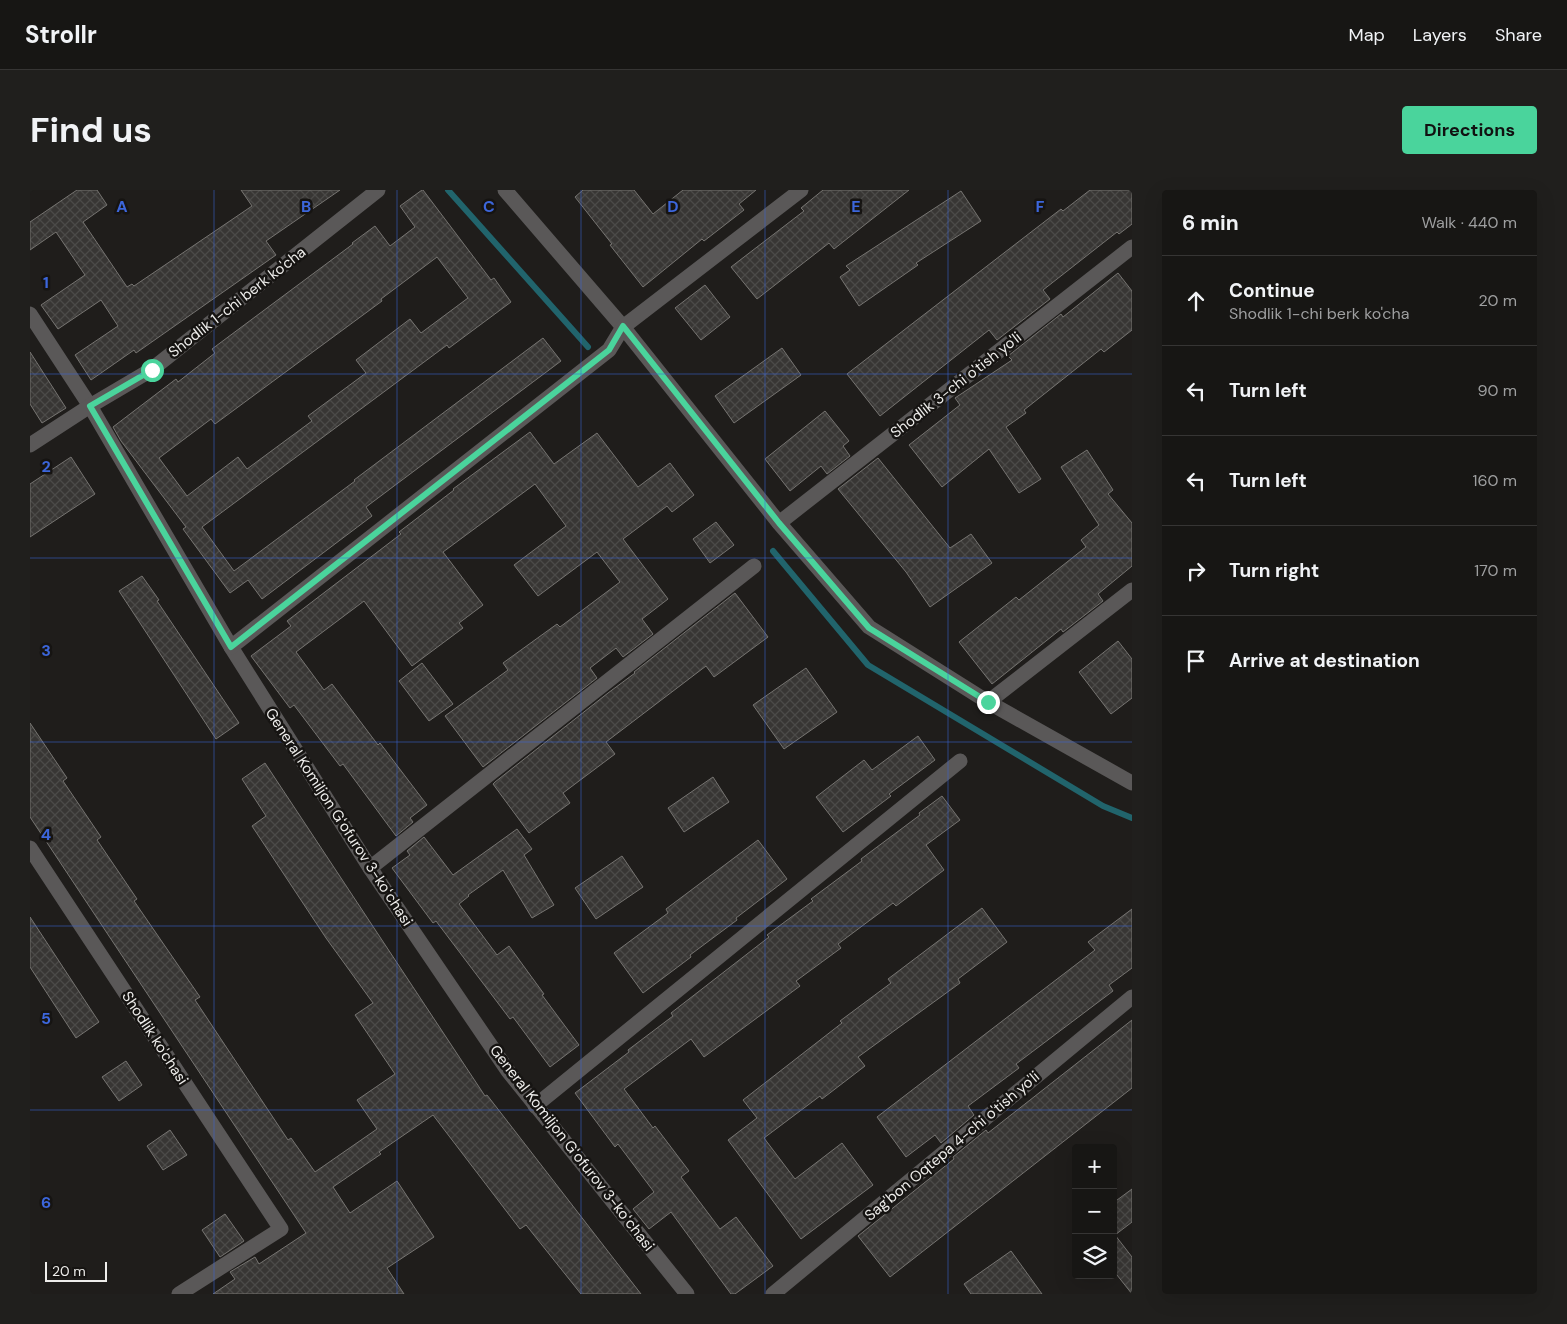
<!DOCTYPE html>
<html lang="en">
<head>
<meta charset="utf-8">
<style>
  body { margin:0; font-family:"DM Sans",sans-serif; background:#201f1d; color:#f1f3f6 }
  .controls { position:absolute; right:15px; bottom:15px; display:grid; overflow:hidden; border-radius:5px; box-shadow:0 5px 20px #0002 }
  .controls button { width:45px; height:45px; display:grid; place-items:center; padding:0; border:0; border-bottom:1px solid #363534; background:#171614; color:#f1f3f6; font:25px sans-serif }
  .scale { position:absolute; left:15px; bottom:12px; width:62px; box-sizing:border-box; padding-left:5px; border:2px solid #eeedeb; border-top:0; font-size:14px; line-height:18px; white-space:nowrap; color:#eeedeb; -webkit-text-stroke:4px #161412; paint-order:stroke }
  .stop { position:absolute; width:15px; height:15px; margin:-11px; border:4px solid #4ad49c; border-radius:50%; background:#fff }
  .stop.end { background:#4ad49c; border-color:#fff; box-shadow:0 1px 5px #0008 }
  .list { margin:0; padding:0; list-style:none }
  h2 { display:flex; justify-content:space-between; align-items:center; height:65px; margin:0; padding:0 20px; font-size:21px }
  h2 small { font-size:16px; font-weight:400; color:#9e9fa0 }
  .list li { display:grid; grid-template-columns:32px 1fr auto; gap:15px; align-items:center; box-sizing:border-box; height:90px; padding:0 20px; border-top:1px solid #363534 }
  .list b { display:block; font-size:19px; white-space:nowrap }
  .list p { margin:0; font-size:16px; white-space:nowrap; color:#9e9fa0 }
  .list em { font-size:16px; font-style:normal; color:#9e9fa0 }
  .icon { flex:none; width:28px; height:28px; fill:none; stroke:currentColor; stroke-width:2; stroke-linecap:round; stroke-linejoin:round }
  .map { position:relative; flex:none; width:1102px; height:1104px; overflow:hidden; border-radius:5px }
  header { display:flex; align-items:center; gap:30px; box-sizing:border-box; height:70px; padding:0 25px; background:#171614; border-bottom:1px solid #363534 }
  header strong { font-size:24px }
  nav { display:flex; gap:28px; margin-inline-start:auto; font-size:18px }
  .intro { display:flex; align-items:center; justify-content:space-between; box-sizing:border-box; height:120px; padding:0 30px }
  h1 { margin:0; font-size:35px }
  .button { padding:12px 22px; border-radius:5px; background:#4ad49c; color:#111; font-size:18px; font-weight:700 }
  main { display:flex; gap:30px; padding:0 30px }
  aside { flex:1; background:#171614; border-radius:5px; box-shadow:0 5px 20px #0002 }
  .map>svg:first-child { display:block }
</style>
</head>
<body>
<header>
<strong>Strollr</strong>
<nav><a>Map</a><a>Layers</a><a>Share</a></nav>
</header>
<div class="intro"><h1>Find us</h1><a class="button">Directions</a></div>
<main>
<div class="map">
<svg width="1102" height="1104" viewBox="0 0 1102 1104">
  <defs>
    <pattern id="building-cross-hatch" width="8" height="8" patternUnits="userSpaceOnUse" patternTransform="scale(1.25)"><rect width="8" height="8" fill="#383634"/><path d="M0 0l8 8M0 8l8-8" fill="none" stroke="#4b4a48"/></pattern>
  </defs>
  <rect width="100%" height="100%" fill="#1f1d1b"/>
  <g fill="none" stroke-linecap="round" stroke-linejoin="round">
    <g stroke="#21646c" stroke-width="6">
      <path d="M418,0l140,157"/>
      <path d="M743,361l95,114 235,141 29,12"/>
    </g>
  </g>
  <g fill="url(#building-cross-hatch)" stroke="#767471" fill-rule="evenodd">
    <path d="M47,0h20l10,15 -24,17 44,65 5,-3 2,2 118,-80 -11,-16h99l-74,51 10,14 -140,98 -2,-3 -43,30 -16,-25 43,-29 -17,-26 -43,29 -17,-24 44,-30 -29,-43 -26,18v-28z"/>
    <path d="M392,0h1l68,90 3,-2 17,24 -62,46 -2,-3 -245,182 32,44 121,-90 -1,-1 189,-142 18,23 -195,146 6,9 -110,83 -14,-19 -18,13 -47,-64 3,-2 -65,-86 -8,-14 63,-48 2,3 37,-29 -3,-4 141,-105 -1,-1 23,-17 15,20 25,-19 -15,-21zM407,67l31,41 -47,35 -11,-14 -54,41 10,13 -58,43 4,5 -65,48 -9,-12 -51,39 -28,-38 52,-39 4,5 167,-123 -1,-2z"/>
    <path d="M553,0h51l19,24 30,-24h73l-17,14 5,6 -40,31 -2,-2 -59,48 -33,-42 2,-1 -37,-47z"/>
    <path d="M793,0h86l-75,59 -5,-6 -72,56 -26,-32 73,-56 -3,-3z"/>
    <path d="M1060,0h42v34l-13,10 -2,-2 -74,58 7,9 -53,41 -8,-10 -109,86 -33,-42 214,-165 2,2z"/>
    <path d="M931,1l20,30 -65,42 2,2 -59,41 -19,-29 10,-7 -4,-4z"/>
    <path d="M1088,83l14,18v39l-28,22 -3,-3 -77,61 2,3 -20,14 35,52 -22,14 -30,-44 -47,38 -33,-42 51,-40 -5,-7 57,-38 -4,-4 53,-42 2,3z"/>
    <path d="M675,95l25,32 -29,23 -26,-32z"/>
    <path d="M752,158l19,27 -67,48 -19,-27z"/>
    <path d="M0,162l36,56 -24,15 -12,-19z"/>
    <path d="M795,221l24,30 -6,5 7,10 -23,18 -6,-8 -31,25 -25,-32z"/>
    <path d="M500,242l24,32 43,-31 41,54 32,-24 24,32 -22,17 -5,-6 -44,33 45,60 -26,20 11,15 -30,23 -7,-9 -26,20 7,10 -114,89 -38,-51 63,-46 -5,-7 54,-39 3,3 60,-45 -23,-30 -59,44 -24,-31 52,-39 -31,-42 -92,68 40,53 -24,18 4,5 -51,38 -48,-65 -68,51 28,38 8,-6 46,61 2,-2 47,62 -17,13 3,4 -17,14 -53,-72 -3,2 -46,-61 -4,3 -39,-52 40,-30 -4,-5 114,-87 -2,-2 55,-42 -1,-1z"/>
    <path d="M1057,260l26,40 -5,4 24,29v43l-34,28 5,7 -40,31 -2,-3 -69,55 -33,-42 57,-45 3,3 67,-53 -5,-7 18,-15 -38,-58z"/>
    <path d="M41,267l24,37 -65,43v-53z"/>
    <path d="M848,268l72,90 21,-14 21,29 -62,44 -24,-35 -68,-83z"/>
    <path d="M686,332l18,23 -24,18 -17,-24z"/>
    <path d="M112,386l17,24 -2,1 82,122 -23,16 -97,-148z"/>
    <path d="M705,403l33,44 -54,40 -8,-11 -100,76 9,12 -52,39 7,10 -41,30 -36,-49 2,-2 113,-89 27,-20 -1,-1z"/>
    <path d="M1088,451l14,18v39l-21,16 -32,-42z"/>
    <path d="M392,473l31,41 -24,17 -30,-40z"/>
    <path d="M776,478l31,44 -53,37 -31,-44z"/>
    <path d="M0,533l37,55 -4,3 38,56 -4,3 40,59 -3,2 66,96 -5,3 93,140 3,-2 24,34 62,-43 -20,-29 38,-26 -40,-59 18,-12 -47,-65 -74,-112 14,-10 -24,-37 23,-16 220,333 2,-1 154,199h-60l-55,-69 -6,4 -87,-114 -54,37 2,2 -48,33 17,26 47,-32 37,56 -47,31 17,26h-191l22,-15 -5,-7 25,-15 4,7 47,-31 -276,-416z"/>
    <path d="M888,546l17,24 -46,34 2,2 -48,36 -27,-35 48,-37 8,10z"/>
    <path d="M683,587l16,25 -45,30 -16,-24z"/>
    <path d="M912,606l18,24 -34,25 18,25 -48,36 -3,-3 -55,41 3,4 -45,33 4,5 -96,71 -13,-18 -67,50 29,39 2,-2 34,45 -8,6 39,52 16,-12 37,49 -38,28h-4l-60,-82 -22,17 -16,-20 21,-17 -36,-48 -3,3 -40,-54 54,-41 -1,-2 45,-34 -2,-3 98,-76 -2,-2 46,-34 -2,-2 51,-38 -1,-2 59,-44 -1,-2z"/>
    <path d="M487,639l15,20 -8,6 30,50 -22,13 -29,-48 -35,25 1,1 -10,8 38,51 12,-9 35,48 -2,1 37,50 -29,22 -37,-50 -3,2 -74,-98 -3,2 -41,-55 18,-13 -3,-4 17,-14 29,38z"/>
    <path d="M728,650l29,39 -51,39 1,2 -47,35 1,2 -48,36 -29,-40 54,-40 -2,-4z"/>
    <path d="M592,666l21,31 -47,32 -21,-31z"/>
    <path d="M952,718l25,34 -49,37 2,4 -102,74 7,9 -43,33 -2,-3 -56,42 31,41 47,-36 31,42 -72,54 -73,-99 29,-22 -14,-18 99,-77 -2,-2 51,-38 -3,-4z"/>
    <path d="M1102,719v59l-23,17 4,6 -97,73 3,4 -51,38 6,9 -33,28 -6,-8 -29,22 -29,-40 218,-167 -7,-8z"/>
    <path d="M0,727l69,105 -23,16 -46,-71z"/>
    <path d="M1102,830v68l-242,189 -32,-41 96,-77 -1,-2 33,-27 2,3z"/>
    <path d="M96,871l16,24 -23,16 -17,-24z"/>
    <path d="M140,940l17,25 -24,15 -16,-24z"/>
    <path d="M1102,999v33l-17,13 17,22v37l-19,-24v-67z"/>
    <path d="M195,1024l19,27 -24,16 -18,-27z"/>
    <path d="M981,1061l31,43h-71l-7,-10z"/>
  </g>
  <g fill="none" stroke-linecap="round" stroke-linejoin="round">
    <g stroke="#5a5858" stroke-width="15">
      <path d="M475,0l118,137 156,196 90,104 119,75 144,81"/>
      <path d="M0,124l60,92 141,241 139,221 138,203 179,223"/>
      <path d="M0,255l60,-39 61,-36 227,-180"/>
      <path d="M749,333l353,-276"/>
      <path d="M201,457l378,-297 14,-23 178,-137"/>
      <path d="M958,512l144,-112"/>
      <path d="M0,658l251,381 -102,65"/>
      <path d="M340,678l384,-302"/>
      <path d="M505,916l425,-345"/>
      <path d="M743,1104l359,-297"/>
    </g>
  </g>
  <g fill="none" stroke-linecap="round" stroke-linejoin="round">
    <path stroke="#4ad49c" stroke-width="6" d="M122,180l-62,36 141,241 378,-297 14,-24 156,197 90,105 119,74"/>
  </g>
  <path fill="none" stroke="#3c66db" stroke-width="1" stroke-opacity="0.55" d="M184,0v1104M367,0v1104M551,0v1104M735,0v1104M918,0v1104M0,184h1102M0,368h1102M0,552h1102M0,736h1102M0,920h1102"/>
  <g text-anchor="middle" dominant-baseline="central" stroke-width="5" stroke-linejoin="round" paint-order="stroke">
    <g font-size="15" fill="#eeedeb" stroke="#161412">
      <text transform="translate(207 112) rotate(-38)">Shodlik 1-chi berk ko'cha</text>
      <text transform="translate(926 195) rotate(-38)">Shodlik 3-chi o'tish yo'li</text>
      <text transform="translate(309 627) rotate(57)">General Komiljon Gʻofurov 3-koʻchasi</text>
      <text transform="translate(125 848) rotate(57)">Shodlik ko'chasi</text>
      <text transform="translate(922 956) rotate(-40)">Sag'bon Oqtepa 4-chi o'tish yo'li</text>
      <text transform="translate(542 958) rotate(52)">General Komiljon Gʻofurov 3-koʻchasi</text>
    </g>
  </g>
  <g font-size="16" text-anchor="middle" font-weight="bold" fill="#3c66db" stroke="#161412" stroke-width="5" stroke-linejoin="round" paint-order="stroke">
    <text x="92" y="22">A</text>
    <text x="276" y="22">B</text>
    <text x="459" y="22">C</text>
    <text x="643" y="22">D</text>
    <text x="826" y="22">E</text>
    <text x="1010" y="22">F</text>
    <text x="16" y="98">1</text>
    <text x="16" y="282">2</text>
    <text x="16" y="466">3</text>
    <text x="16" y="650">4</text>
    <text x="16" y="834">5</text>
    <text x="16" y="1018">6</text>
  </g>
</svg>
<div class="controls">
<button>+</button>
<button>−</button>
<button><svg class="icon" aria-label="layers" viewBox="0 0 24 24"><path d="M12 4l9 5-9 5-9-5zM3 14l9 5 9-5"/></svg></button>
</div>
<div class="scale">20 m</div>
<div class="stop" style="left:122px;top:180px"></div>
<div class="stop end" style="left:958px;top:512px"></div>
</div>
<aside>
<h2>6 min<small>Walk · 440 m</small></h2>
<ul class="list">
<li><svg class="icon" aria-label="ahead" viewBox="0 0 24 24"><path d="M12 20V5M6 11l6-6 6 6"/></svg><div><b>Continue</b><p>Shodlik 1-chi berk ko'cha</p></div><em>20 m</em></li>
<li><svg class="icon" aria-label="left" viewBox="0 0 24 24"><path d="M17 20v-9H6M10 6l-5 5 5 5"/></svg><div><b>Turn left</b></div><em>90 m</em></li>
<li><svg class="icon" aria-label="left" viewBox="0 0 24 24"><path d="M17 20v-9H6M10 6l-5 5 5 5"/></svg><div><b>Turn left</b></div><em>160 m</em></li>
<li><svg class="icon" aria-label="right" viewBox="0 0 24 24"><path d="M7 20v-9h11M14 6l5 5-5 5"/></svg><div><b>Turn right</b></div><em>170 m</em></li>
<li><svg class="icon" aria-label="arrive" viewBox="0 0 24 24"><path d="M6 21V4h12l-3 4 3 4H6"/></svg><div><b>Arrive at destination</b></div></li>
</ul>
</aside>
</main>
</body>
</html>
